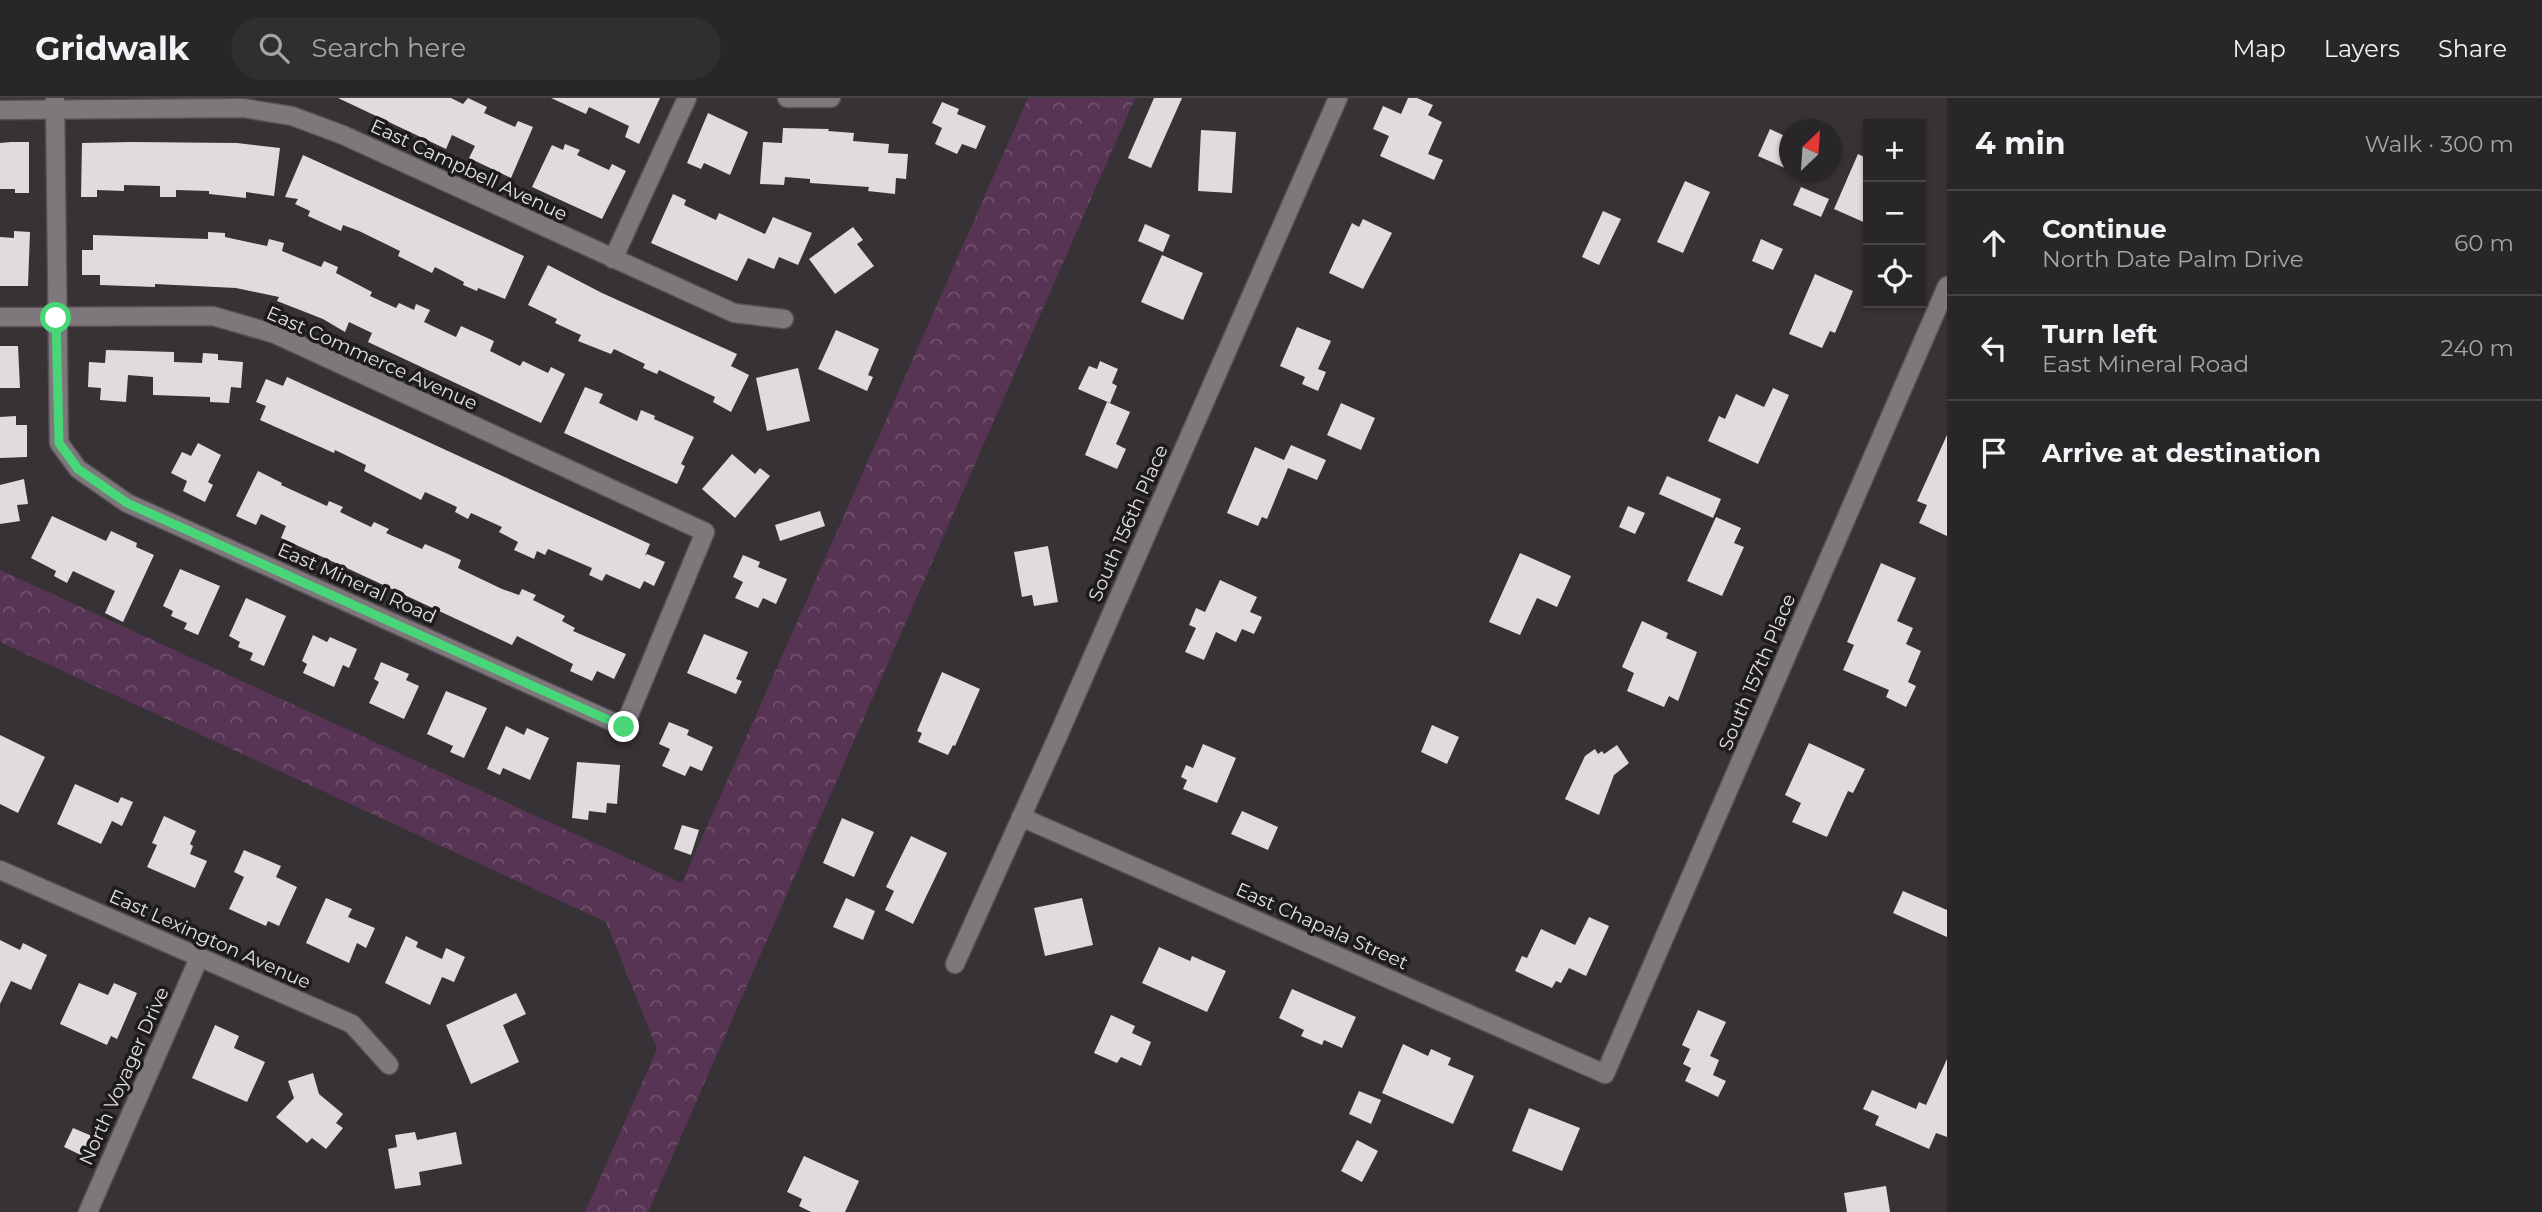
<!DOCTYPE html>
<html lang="en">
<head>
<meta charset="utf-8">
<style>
  body { margin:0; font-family:Montserrat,sans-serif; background:#312e30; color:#f1f3f6 }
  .controls { position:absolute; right:21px; top:21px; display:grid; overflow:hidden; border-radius:0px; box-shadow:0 2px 5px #0004 }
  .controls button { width:63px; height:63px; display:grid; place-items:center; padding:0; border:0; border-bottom:2px solid #454345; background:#292628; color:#f1f3f6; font:35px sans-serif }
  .compass { position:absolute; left:1779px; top:21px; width:63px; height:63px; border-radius:50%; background:#292628; box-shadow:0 2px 5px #0004; rotate:25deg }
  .stop { position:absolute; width:21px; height:21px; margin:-16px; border:5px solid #47d779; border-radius:50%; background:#fff }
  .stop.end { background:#47d779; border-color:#fff; box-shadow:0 2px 7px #0008 }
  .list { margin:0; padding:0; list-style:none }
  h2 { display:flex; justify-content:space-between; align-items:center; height:91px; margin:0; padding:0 28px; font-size:30px }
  h2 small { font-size:23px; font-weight:400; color:#a5a5a8 }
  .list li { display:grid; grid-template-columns:46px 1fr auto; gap:21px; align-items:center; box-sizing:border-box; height:105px; padding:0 28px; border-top:2px solid #454345 }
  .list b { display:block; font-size:26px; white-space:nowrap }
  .list p { margin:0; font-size:23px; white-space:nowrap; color:#a5a5a8 }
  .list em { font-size:23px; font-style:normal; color:#a5a5a8 }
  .icon { flex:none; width:38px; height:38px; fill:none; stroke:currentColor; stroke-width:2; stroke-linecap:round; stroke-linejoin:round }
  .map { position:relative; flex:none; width:1947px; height:1114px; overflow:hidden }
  header { display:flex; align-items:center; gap:42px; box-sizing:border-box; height:98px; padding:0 35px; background:#292628; border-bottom:2px solid #454345 }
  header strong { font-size:33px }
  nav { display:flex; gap:38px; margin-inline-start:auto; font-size:24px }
  .search { width:490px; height:63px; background:#312e30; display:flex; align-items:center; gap:18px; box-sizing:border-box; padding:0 24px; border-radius:38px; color:#a5a5a8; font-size:26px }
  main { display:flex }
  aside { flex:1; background:#292628 }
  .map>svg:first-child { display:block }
</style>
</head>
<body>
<header>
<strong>Gridwalk</strong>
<div class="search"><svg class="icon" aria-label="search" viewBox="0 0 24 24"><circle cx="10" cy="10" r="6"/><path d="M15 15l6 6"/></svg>Search here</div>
<nav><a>Map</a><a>Layers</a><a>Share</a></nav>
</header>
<main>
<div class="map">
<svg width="1947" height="1114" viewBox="0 0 1947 1114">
  <defs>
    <pattern id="park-crowns" width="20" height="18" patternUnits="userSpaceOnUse" patternTransform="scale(1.75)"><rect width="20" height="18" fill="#583454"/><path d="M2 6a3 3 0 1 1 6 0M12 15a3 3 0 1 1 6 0" fill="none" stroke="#70516c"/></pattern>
  </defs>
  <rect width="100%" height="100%" fill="#373236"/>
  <path fill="url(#park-crowns)" d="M1028,0h107l-487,1114h-63l72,-163 -51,-127 -606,-280v-72l682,313z"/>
  <g fill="#e1dbe0">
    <path d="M338,0h113l12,6 5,-6 19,9 -3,6 31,14 3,-6 15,6 -22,51 -42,-20 6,-12 -23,-11 -6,14z"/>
    <path d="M551,0h109l-21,46 -14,-7 4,-11 -40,-19 -3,7z"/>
    <path d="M1154,0h28l-31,70 -23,-10z"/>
    <path d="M1408,0h9l16,7 -5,10 14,7 -14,32 15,6 -9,20 -54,-24 9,-20 -16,-7 10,-23 18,8z"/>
    <path d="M942,4l17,7 -2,5 29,12 -10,23 -14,-5 -5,10 -22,-10 7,-16 -10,-5z"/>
    <path d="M708,15l40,19 -18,43 -26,-12 -3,6 -14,-6z"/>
    <path d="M783,30l46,1 -1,2 26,2 -1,8 36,3 -1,9 20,1 -2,25 -10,-1 -1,16 -27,-3 1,-4 -59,-4v-4l-25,-2 -1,8 -24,-1 3,-42 19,1z"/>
    <path d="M1770,31l19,9v20l-4,10 -27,-12z"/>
    <path d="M1201,32l35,2 -4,61 -34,-2z"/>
    <path d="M11,44h18v51h-14v-4h-15v-46z"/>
    <path d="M132,44l105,1 43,5 -6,48 -28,-4v6l-37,-4v-3l-33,-1v7h-16v-11l-36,-1v6l-27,-1v7h-16l1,-54z"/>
    <path d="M565,46l15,6 -3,5 32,15 3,-6 14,7 -24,48 -70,-32 20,-42 11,5z"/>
    <path d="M1858,56l10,5v65l-34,-15z"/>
    <path d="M303,57l221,101 -19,43 -27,-11 -1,3 -14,-6 1,-3 -29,-15 -3,6 -34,-17 2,-5 -41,-20 -16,-6 -2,6 -33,-15 2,-5 -15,-7 3,-5 -13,-2z"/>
    <path d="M1685,83l25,11 -27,61 -26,-11z"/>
    <path d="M1801,89l28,12 -8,18 -28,-12z"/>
    <path d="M673,96l13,6 -2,5 32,15 3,-7 46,21 8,-17 39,16 -14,32 -19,-8 -5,12 -26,-11 -11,23 -86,-38z"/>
    <path d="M1603,113l18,8 -22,46 -17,-8z"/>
    <path d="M1363,121l29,14 -29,56 -34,-16 23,-50 7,4z"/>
    <path d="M1145,126l25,11 -7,17 -25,-11z"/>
    <path d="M853,129l10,13 -6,4 17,22 -39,28 -26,-35z"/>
    <path d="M14,133l16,1 -2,54h-28v-49l14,1z"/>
    <path d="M208,134l17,1v4l42,9 2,-7 15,4 -2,8 39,16 3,-6 14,6 -2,6 36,19 -2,4 26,12 3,-5 15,7 2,-6 14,6 -6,12 32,15 5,-11 33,15 -4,10 30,15 3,-5 25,12 3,-6 14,7 -24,49 -173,-81 4,-9 -23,-11 -4,10 -22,-13 -46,-18 2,-4 -43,-9 -81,-4v3l-55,-2v-10h-18v-25h11v-15l115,4z"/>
    <path d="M1761,141l22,10 -10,21 -21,-9z"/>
    <path d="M1162,157l41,18 -20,47 -42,-18z"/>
    <path d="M548,167l54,28 135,61 -6,12 18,9 -18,37 -18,-10 2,-5 -56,-27 -2,4 -14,-6 2,-4 -31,-15 -3,5 -33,-13 3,-6 -26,-12 2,-4 -29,-14z"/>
    <path d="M1815,176l38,17 -18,42 -5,-2 -8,17 -33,-14z"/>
    <path d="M1297,229l34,14 -13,28 8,3 -8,19 -16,-7 3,-7 -25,-11z"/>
    <path d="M836,232l43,19 -11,26 5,2 -6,14 -49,-22z"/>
    <path d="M0,248h18l2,42h-20z"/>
    <path d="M106,252l68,2v10l28,1 1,-10 15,1v6l25,2 -2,26 -10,-1 -2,16 -19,-1v-5l-57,-2v-18l-25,-2 -2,27 -26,-2 1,-12 -13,-1 1,-25 16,1z"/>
    <path d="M1100,263l18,8 -6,14 5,3 -7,17 -32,-14 11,-23 8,3z"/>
    <path d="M798,270l12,53 -43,10 -11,-53z"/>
    <path d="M287,279l363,167 -5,12 2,-2 18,8 -11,24 -10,-5 -4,8 -34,-15 -4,7 -13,-6 3,-7 -44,-19 -3,6 -8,-4 -3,8 -20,-9 4,-8 -19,-10 3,-5 -31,-14 -3,6 -13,-7 2,-5 -32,-15 -4,8 -57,-29 2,-6 -31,-15 -1,3 -74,-33 6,-14 -10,-4 10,-23 17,7z"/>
    <path d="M585,289l18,7 -4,9 38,18 4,-11 14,6 -1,3 40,18 -13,27 4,2 -8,18 -113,-51z"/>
    <path d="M1773,290l16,7 -31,69 -50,-23 11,-25 6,3 11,-25 28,13z"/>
    <path d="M1107,304l23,10 -14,32 10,5 -9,20 -32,-14z"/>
    <path d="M1341,305l34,15 -14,32 -34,-15z"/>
    <path d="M16,318v9h11v32l-27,1v-41z"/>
    <path d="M1947,337v101l-28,-13 8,-18 -10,-4z"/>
    <path d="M198,345l23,12 -13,27 5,3 -8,17 -22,-11 4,-10 -16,-8 11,-21 9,4z"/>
    <path d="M1291,347l35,15 -9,20 -29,-12 -21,51 -5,-2 -4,9 -31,-13 28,-66 29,13z"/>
    <path d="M732,356l23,20 5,-6 10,8 -35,42 -33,-29z"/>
    <path d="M258,373l24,12 -1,2 46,21 2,-5 14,6 -3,5 31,15 3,-5 15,7 -3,4 36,16 3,-5 23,10 13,6 -3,8 44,21 17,6 3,-6 14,6 -3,5 32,16 -3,5 13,7 -2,3 53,23 -12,25 -17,-8 -5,10 -22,-10 3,-7 -56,-28 -5,9 -161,-75 -70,-32 5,-12 -25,-12 -5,11 -20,-9z"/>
    <path d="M1667,378l54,23 -8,19 -54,-24z"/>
    <path d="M24,381l4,25 -11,1 3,16 -20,3v-39z"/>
    <path d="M1628,408l17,7 -10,21 -16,-7z"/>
    <path d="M820,413l5,15 -45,15 -5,-16z"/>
    <path d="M52,418l54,25 5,-10 26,12 -1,4 18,8 -31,67 -18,-9 10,-22 -42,-20 -6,12 -13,-7 2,-5 -25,-13z"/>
    <path d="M1716,419l25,11 -7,15 10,4 -22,49 -35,-15z"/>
    <path d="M1048,448l10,56 -24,4 -2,-11 -10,2 -8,-45z"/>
    <path d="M1520,455l51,23 -14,31 -20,-9 -17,37 -31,-13z"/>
    <path d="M743,457l17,7 -2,5 29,12 -11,25 -13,-6 -5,10 -23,-10 8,-16 -10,-5z"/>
    <path d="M1881,465l35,15 -19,43 16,7 -7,16 15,7 -13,31 8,4 -10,21 -20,-10 3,-7 -46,-20 11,-25 -7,-3z"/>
    <path d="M180,471l40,17 -22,49 -14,-6 3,-6 -16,-7 2,-5 -10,-5z"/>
    <path d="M1220,482l37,17 -7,15 12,5 -8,17 -12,-5 -6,13 -20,-10 -12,28 -19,-8 11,-24 -7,-3 7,-17 9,4z"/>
    <path d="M246,500l40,18 -22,50 -14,-6 3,-7 -15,-6 2,-5 -11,-6z"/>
    <path d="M1642,523l26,12 -2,5 31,14 -19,49 -9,-5 -5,11 -37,-16 7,-18 -12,-6z"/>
    <path d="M704,536l44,18 -12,27 6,2 -6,13 -49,-21z"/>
    <path d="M313,537l14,7 3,-5 27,12 -8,19 -6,-3 -9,22 -31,-14 4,-9 -5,-3z"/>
    <path d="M381,564l28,12 -3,6 13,6 -15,33 -35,-16 10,-21 -5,-3z"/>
    <path d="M942,574l38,17 -25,57 -2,-1 -5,10 -30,-13 4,-9 -5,-2z"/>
    <path d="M446,593l41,17 -23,50 -14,-6 3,-6 -26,-12z"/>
    <path d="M669,624l20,8 -2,5 26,12 -11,24 -12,-5 -5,10 -23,-10 8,-17 -11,-5z"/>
    <path d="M1432,627l27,12 -12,27 -26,-12z"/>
    <path d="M506,628l18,9 3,-7 22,10 -19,42 -27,-12 -3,7 -13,-6z"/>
    <path d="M0,637l45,22 -27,56 -18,-9z"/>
    <path d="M1809,645l56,26 -12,24 -5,-2 -21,46 -35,-15 9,-19 -16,-8z"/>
    <path d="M1203,646l33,14 -19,45 -34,-14 4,-9 -6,-3 5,-12 7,3z"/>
    <path d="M1617,647l12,18 -15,12 -15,40 -34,-16 20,-43 10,-7 3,5 4,-3 2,3z"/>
    <path d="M577,664l43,3 -3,39 -10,-1 -1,10 -17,-2 -1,9 -16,-2z"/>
    <path d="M75,686l43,19 3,-6 12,5 -11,24 -10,-5 -11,23 -44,-20z"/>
    <path d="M1242,713l36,16 -10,23 -37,-16z"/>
    <path d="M164,718l32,15 -6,13 3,2 -3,8 17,7 -12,27 -48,-21 10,-22 -5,-2z"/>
    <path d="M842,720l32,14 -20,45 -31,-14z"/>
    <path d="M682,727l17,5 -8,25 -17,-6z"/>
    <path d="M911,738l36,17 -34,71 -28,-14 9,-19 -8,-4z"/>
    <path d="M244,752l37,16 -5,11 21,10 -18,39 -11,-5 -2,5 -37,-17 15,-32 -10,-5z"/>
    <path d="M1903,793l44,19v27l-54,-24z"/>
    <path d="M326,800l26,11 -4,8 27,11 -9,20 -9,-5 -8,20 -43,-20z"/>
    <path d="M846,800l29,13 -12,29 -30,-13z"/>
    <path d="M1082,800l11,47 -48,11 -11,-48z"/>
    <path d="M1589,819l20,9 -23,50 -17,-8 -8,15 -5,-2 -4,7 -37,-17 7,-15 5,2 14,-29 34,16z"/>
    <path d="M406,838l12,6 -2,5 26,12 4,-11 19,9 -11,25 -12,-5 -12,28 -45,-22z"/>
    <path d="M0,842l20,10 3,-7 24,12 -16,35 -20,-9 -11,23z"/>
    <path d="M1159,849l31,14 2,-5 34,15 -19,41 -65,-29z"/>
    <path d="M79,885l29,12 6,-12 23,10 -20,46 -6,-3 -4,9 -47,-21z"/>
    <path d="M1292,891l64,28 -14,31 -18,-8 -2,5 -21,-9 3,-6 -25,-12z"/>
    <path d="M516,895l10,21 -23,11 16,37 -48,22 -25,-59z"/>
    <path d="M1698,912l28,12 -16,34 9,4 -6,15 13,6 -8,16 -33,-16 6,-13 -8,-4 7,-15 -8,-4z"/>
    <path d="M1111,917l24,11 -3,7 19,9 -10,24 -20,-9 -4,6 -23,-10z"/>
    <path d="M215,927l24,11 -5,12 31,14 -18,40 -55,-24z"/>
    <path d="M1403,946l25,12 3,-7 20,9 -3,7 26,11 -21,48 -71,-31z"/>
    <path d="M1947,961v78l-11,-4 -7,16 -54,-24 4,-9 -16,-7 9,-19 44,19 3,-7 7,3z"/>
    <path d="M313,975l6,21 24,20 -7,9 7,5 -17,21 -14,-11 -5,5 -31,-26 18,-19 -6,-17z"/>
    <path d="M1359,993l22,9 -10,24 -22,-10z"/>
    <path d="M1529,1010l51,20 -18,43 -50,-20z"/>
    <path d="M73,1030l19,8 -9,20 -19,-9z"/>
    <path d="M415,1034l2,8 39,-8 6,32 -43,8 2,13 -26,4 -7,-40 9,-2 -2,-12z"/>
    <path d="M1357,1042l21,11 -16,31 -21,-11z"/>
    <path d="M804,1058l55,25 -14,31h-34l-12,-6 3,-7 -15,-7z"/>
    <path d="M1886,1088l4,26h-43l-3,-19z"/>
  </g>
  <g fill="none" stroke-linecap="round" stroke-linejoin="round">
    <g stroke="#555155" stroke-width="21">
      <g id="minor">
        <path d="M787,0h44"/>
        <path d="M0,12l243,-2 49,8 51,19 391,178 50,6"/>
        <path d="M613,161l74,-161"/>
        <path d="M0,219l213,-1 62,18 430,198 -81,195 -497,-224 -49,-34 -19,-26 -4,-345"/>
        <path d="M1021,719l584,257 342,-788"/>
        <path d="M0,772l352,154 37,41"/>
        <path d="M955,866l102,-226 281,-640"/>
        <path d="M88,1114l111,-254"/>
      </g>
    </g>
    <use href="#minor" stroke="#7e787d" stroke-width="18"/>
  </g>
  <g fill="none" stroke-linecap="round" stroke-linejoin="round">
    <path stroke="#47d779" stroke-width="9" d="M56,220l3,125 19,26 49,34 497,224"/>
  </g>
  <g text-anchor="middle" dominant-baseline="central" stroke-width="7" stroke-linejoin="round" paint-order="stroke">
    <g font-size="19" fill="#e3e0e3" stroke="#1d1b1d">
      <text transform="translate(469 72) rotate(25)">East Campbell Avenue</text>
      <text transform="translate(372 260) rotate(24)">East Commerce Avenue</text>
      <text transform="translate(1128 425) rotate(-66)">South 156th Place</text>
      <text transform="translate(357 485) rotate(24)">East Mineral Road</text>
      <text transform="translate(1757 574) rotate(-67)">South 157th Place</text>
      <text transform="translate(1322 828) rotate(24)">East Chapala Street</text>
      <text transform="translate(210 841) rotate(24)">East Lexington Avenue</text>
      <text transform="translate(124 978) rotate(-66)">North Voyager Drive</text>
    </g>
  </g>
</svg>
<div class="controls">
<button>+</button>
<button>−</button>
<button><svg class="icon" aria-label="locate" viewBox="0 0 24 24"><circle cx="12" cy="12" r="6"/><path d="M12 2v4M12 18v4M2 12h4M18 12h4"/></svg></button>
</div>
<svg class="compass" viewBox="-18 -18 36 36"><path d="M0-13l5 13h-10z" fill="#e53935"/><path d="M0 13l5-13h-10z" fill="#a5a5a8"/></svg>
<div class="stop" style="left:56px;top:220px"></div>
<div class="stop end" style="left:624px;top:629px"></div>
</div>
<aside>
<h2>4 min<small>Walk · 300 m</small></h2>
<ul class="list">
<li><svg class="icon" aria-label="ahead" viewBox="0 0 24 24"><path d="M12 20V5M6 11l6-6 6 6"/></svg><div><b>Continue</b><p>North Date Palm Drive</p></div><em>60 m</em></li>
<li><svg class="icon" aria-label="left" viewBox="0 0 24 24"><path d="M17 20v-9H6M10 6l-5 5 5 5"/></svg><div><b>Turn left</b><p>East Mineral Road</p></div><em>240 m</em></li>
<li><svg class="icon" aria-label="arrive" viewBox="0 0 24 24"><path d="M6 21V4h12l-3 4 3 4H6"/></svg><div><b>Arrive at destination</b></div></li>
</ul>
</aside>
</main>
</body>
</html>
